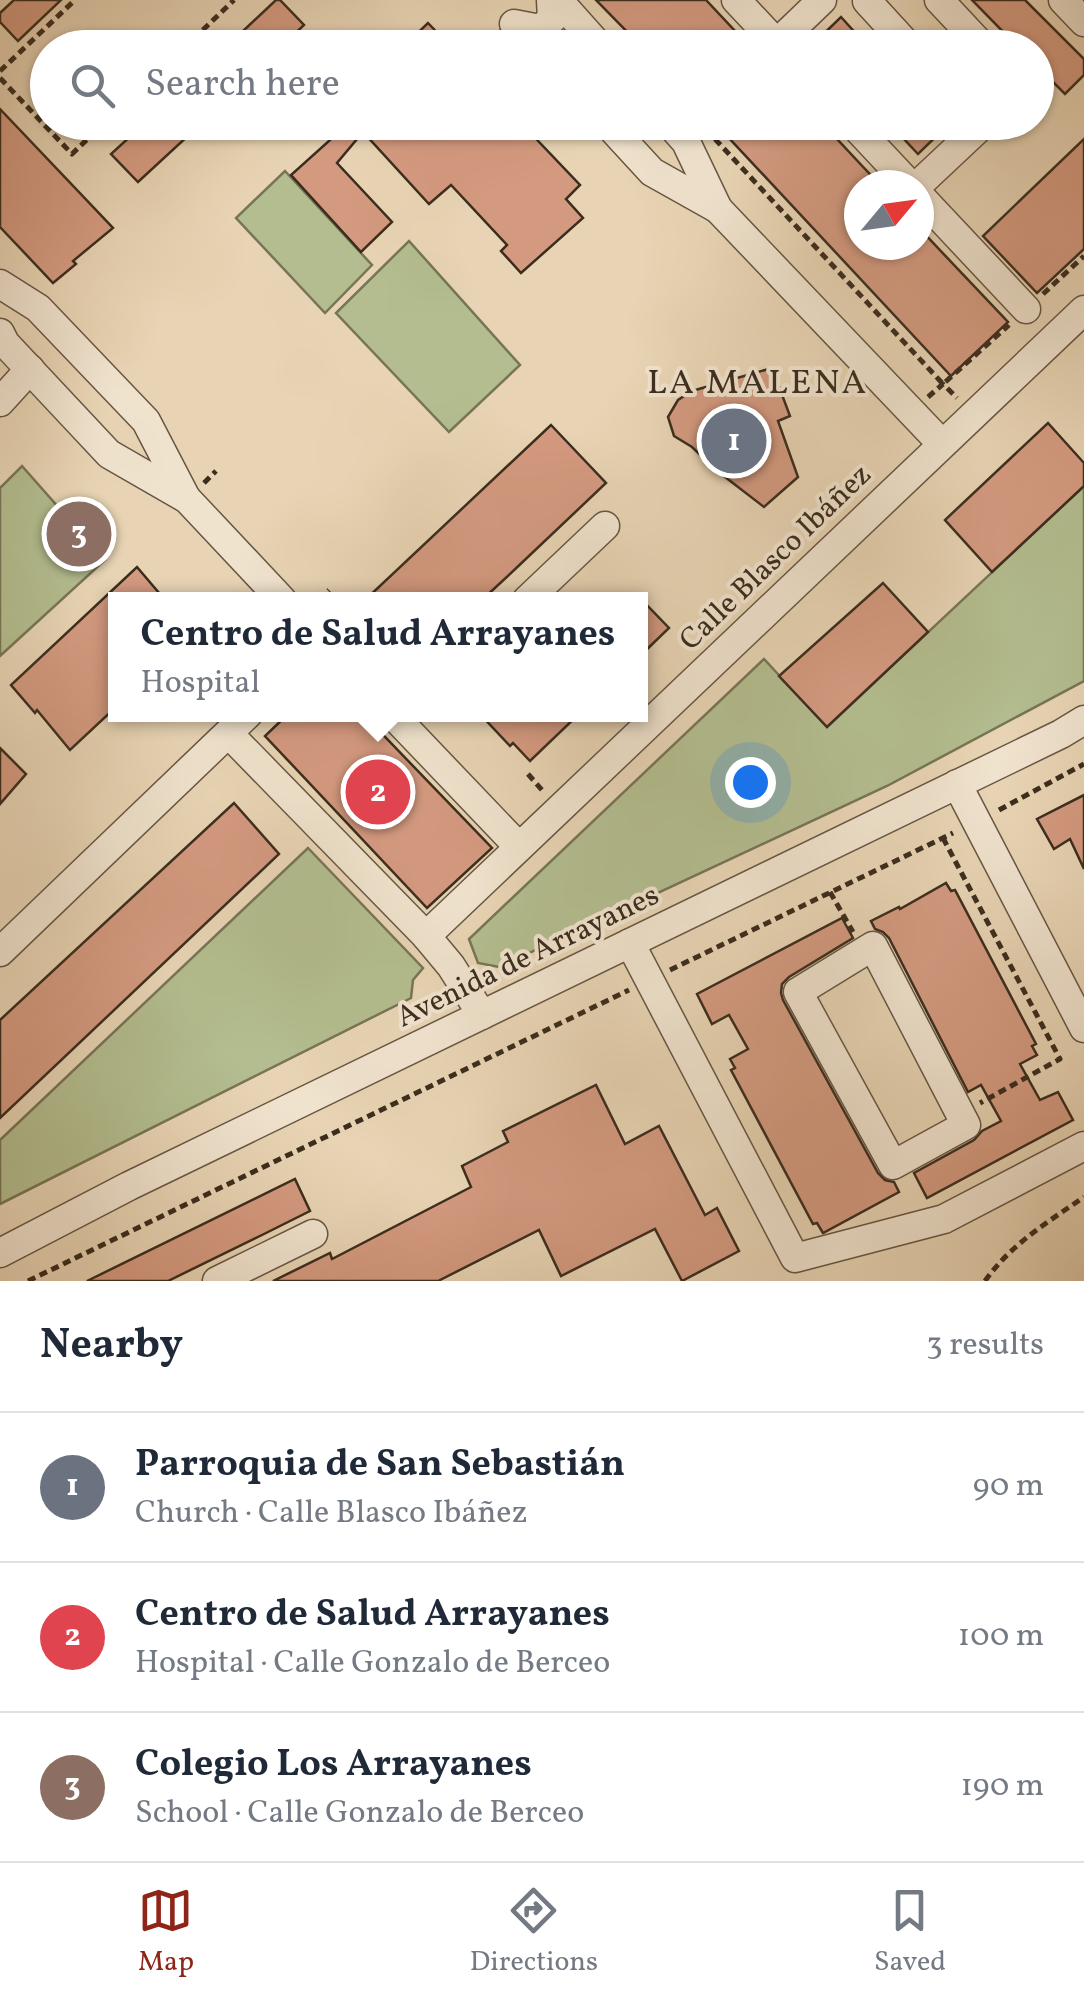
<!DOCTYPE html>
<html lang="en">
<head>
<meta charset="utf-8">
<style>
  body { margin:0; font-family:Vollkorn,serif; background:#f6f6f7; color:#1f2937 }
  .compass { position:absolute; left:844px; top:170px; width:90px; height:90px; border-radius:50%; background:#fff; box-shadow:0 2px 8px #0004; rotate:61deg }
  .you { position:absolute; left:750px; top:782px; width:35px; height:35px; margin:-25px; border:8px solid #fff; border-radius:50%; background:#1a73e8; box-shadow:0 0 0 15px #1a73e833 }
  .badge { display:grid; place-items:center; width:65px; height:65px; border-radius:50%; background:#8f2418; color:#fff; font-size:32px; font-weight:700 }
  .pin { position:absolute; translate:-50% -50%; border:5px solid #fff; box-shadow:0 2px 10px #0006 }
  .popup { position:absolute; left:108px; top:592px; width:540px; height:130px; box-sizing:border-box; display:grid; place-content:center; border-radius:0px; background:#fff; filter:drop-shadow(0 2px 8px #0005); font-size:32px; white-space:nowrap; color:#747a83 }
  .popup b { font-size:38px; color:#1f2937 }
  .popup::after { content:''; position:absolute; left:50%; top:100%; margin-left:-20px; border:20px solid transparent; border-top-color:#fff }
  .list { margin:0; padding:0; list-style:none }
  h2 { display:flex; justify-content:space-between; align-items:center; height:130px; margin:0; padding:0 40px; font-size:42px }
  h2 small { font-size:32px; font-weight:400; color:#747a83 }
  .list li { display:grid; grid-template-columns:65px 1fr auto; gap:30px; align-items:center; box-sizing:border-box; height:150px; padding:0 40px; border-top:2px solid #e0e1e3 }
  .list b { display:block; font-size:38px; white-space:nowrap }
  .list p { margin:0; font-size:32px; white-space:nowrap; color:#747a83 }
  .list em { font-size:32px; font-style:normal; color:#747a83 }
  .icon { flex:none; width:55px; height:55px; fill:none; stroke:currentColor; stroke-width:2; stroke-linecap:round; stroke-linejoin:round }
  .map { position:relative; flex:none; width:1084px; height:1281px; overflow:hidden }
  .search { position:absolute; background:#fff; box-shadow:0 2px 8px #0004; left:30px; right:30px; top:30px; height:110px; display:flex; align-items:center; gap:25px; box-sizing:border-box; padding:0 35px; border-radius:55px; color:#747a83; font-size:38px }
  .sheet { height:580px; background:#fff }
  nav { display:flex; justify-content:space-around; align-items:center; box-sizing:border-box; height:140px; border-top:2px solid #e0e1e3; background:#fff; font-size:28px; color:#747a83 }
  nav a { display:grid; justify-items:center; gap:5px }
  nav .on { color:#8f2418 }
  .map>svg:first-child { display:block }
</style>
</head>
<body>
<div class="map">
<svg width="1084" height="1281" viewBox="0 0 1084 1281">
  <rect width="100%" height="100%" fill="#e8d4b4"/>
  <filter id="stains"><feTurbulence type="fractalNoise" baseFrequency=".002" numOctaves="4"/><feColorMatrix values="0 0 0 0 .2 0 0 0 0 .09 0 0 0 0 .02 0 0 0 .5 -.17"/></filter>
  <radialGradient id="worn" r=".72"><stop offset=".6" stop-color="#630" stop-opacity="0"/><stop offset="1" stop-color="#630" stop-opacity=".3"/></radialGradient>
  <g fill="#b3bd8f" stroke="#777556" stroke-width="2.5">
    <path d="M285,171l87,94 -47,48 -89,-95z"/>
    <path d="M409,241l111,124 -71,67 -113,-119z"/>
    <path d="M22,466l83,94 -105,96v-168z"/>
    <path d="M1084,486v195l-197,105 -388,181 -21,-4 -9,-24 295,-280 63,68z"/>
    <path d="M308,848l115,120 -10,12 -2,18 -411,206v-64z"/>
  </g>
  <g fill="#d49a80" stroke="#3b2d1e" stroke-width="2.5">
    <path d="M14,0h47l-43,41 -18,-19v-9z"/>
    <path d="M276,0h4l24,25 -24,23h-55z"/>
    <path d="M596,0h110l45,48h-108z"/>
    <path d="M972,0h53l59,59v16l-19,19 -29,-29v-17h-17z"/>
    <path d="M841,17l28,31h-60z"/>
    <path d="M428,23l24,25h-50z"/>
    <path d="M0,109l113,119 -40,33 3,3 -23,19 -53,-56z"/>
    <path d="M146,122h57l-65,60 -27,-28z"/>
    <path d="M350,122h170l60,63 -14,14 17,19 -62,55 -20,-22 6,-6 -56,-60 -22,19 -66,-72 -26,31 55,59 -31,30 -70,-77z"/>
    <path d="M714,122h107l59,63h-21v60h60v-17l89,94 -57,54z"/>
    <path d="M888,122h63l-33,32z"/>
    <path d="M1084,139v110l-47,44 -54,-57z"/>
    <path d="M772,368l18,48 -12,5 20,56 -34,30 -48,-37 -24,-23 -18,-11 -6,-19 10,-17 14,-9z"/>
    <path d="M1048,423l36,40v23l-92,86 -47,-52z"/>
    <path d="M551,425l55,58 -95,90 -29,27h-117z"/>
    <path d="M137,567l28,33h-49v107l-46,43 -33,-40 -2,3 -24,-28z"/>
    <path d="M883,583l45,49 -101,95 -48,-51z"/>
    <path d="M640,598l29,30 -29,28z"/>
    <path d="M288,714h75l129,134 -65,60 -162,-172z"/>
    <path d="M480,714h99l-49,47 -17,-18 -3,3z"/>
    <path d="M0,748l26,26 -26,30z"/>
    <path d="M1084,795v74l-14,-30 -16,10 -17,-30z"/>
    <path d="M234,803l45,51 -279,264v-98z"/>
    <path d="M946,883l5,8 4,-1 81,154 -4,2 5,9 -17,9 20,36 18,-8 15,28 -146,78 -13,-25 60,-33 8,-9 19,-10 -20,-36 -13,7 -79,-154 -6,-6 -8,-3 -4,-8 28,-14 1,2z"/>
    <path d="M842,918l11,20 -64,39 -7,7 -1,9 2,7 95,173 7,7 9,2 5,10 -76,41 -6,-10 -4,1 -82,-154 4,-2 -5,-9 18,-10 -19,-34 -17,9 -15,-30z"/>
    <path d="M596,1085l29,59 34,-18 46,89 12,-7 22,43 -57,30 -27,-52 -94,47 -22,-46 -101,51h-165l57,-28 2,6 139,-72 -9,-21 46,-24 -5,-11z"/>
    <path d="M295,1179l15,32 -48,24 -94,46h-81z"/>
  </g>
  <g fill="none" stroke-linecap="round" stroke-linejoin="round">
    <g stroke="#665744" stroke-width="31">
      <g id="minor">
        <path d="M558,0l43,48"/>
        <path d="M736,0l45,48"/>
        <path d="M868,0l-1,1 43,47"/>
        <path d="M939,0l45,48"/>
        <path d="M1063,0l21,22"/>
        <path d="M514,24l26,5 12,-10 -1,-19"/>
        <path d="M772,48l50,-48"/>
        <path d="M606,122l46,50 66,37 224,235"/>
        <path d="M668,122l18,20 32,67"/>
        <path d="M851,122l59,63"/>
        <path d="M918,185l67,-63"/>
        <path d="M919,195l107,114"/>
        <path d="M0,284l38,24 108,113 40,77"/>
        <path d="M0,333l5,10 104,111 78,45 95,101"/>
        <path d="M0,402l30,-33"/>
        <path d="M527,600l78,-74"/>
        <path d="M392,714l127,133"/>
        <path d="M229,734l197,202 25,30 31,49"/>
        <path d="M957,784l127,244"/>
        <path d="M426,936l658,-626"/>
        <path d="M630,943l165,315 149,-39 140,-73"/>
        <path d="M873,946l93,179 -73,40 -95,-173z"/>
        <path d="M0,952l248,-238"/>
        <path d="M0,1253l129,-67 932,-452 23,-14"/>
        <path d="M217,1281l96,-47"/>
      </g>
    </g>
    <g stroke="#3b2d1e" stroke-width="5" stroke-dasharray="8 5" stroke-linecap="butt">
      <path d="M184,48l50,-48"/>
      <path d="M0,71l75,-71"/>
      <path d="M0,78l72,76 33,-32"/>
      <path d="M715,139l228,245 66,-59"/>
      <path d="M1043,294l41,-38"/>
      <path d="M928,397l15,-13 14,14"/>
      <path d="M204,483l12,-12"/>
      <path d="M319,600l10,-10"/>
      <path d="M528,774l14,16"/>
      <path d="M999,810l85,-46"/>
      <path d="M943,838l117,221 -80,44"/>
      <path d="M830,892l23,40"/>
      <path d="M670,970l283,-137"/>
      <path d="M28,1281l601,-291"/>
      <path d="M985,1281c26,-37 63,-59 99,-84"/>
    </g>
    <use href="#minor" stroke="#f0e3ce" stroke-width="28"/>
  </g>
  <g text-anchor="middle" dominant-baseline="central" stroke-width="8" stroke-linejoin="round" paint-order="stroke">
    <g font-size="30" fill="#3b2d1e" stroke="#f0e3ce">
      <text transform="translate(776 558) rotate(-44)">Calle Blasco Ibáñez</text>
      <text transform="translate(528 957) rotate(-26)">Avenida de Arrayanes</text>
    </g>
    <g font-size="35" letter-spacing="2.5" fill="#3b2d1e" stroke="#f0e3ce">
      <text x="758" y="384">LA MALENA</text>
    </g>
  </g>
  <rect width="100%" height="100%" filter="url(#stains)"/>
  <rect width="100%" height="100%" fill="url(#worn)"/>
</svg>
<svg class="compass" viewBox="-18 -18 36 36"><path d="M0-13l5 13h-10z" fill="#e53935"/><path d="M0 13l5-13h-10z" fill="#747a83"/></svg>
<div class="you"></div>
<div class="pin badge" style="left:734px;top:441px;background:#6b7280">1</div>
<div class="pin badge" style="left:378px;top:792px;background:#e0444e">2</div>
<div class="popup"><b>Centro de Salud Arrayanes</b>Hospital</div>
<div class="pin badge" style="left:79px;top:534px;background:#8d6e63">3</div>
<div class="search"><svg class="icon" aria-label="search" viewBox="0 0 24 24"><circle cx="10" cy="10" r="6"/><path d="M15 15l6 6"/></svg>Search here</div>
</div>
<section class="sheet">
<h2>Nearby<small>3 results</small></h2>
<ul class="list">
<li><span class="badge" style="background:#6b7280">1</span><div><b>Parroquia de San Sebastián</b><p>Church · Calle Blasco Ibáñez</p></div><em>90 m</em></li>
<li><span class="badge" style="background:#e0444e">2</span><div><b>Centro de Salud Arrayanes</b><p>Hospital · Calle Gonzalo de Berceo</p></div><em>100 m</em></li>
<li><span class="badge" style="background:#8d6e63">3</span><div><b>Colegio Los Arrayanes</b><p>School · Calle Gonzalo de Berceo</p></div><em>190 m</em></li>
</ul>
</section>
<nav>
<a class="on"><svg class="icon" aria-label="map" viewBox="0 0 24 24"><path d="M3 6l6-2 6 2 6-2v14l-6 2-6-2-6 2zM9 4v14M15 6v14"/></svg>Map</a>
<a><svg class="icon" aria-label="directions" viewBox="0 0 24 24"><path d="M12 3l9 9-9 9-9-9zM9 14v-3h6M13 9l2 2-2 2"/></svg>Directions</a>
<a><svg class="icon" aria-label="saved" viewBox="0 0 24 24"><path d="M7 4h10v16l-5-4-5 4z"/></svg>Saved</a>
</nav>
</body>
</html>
